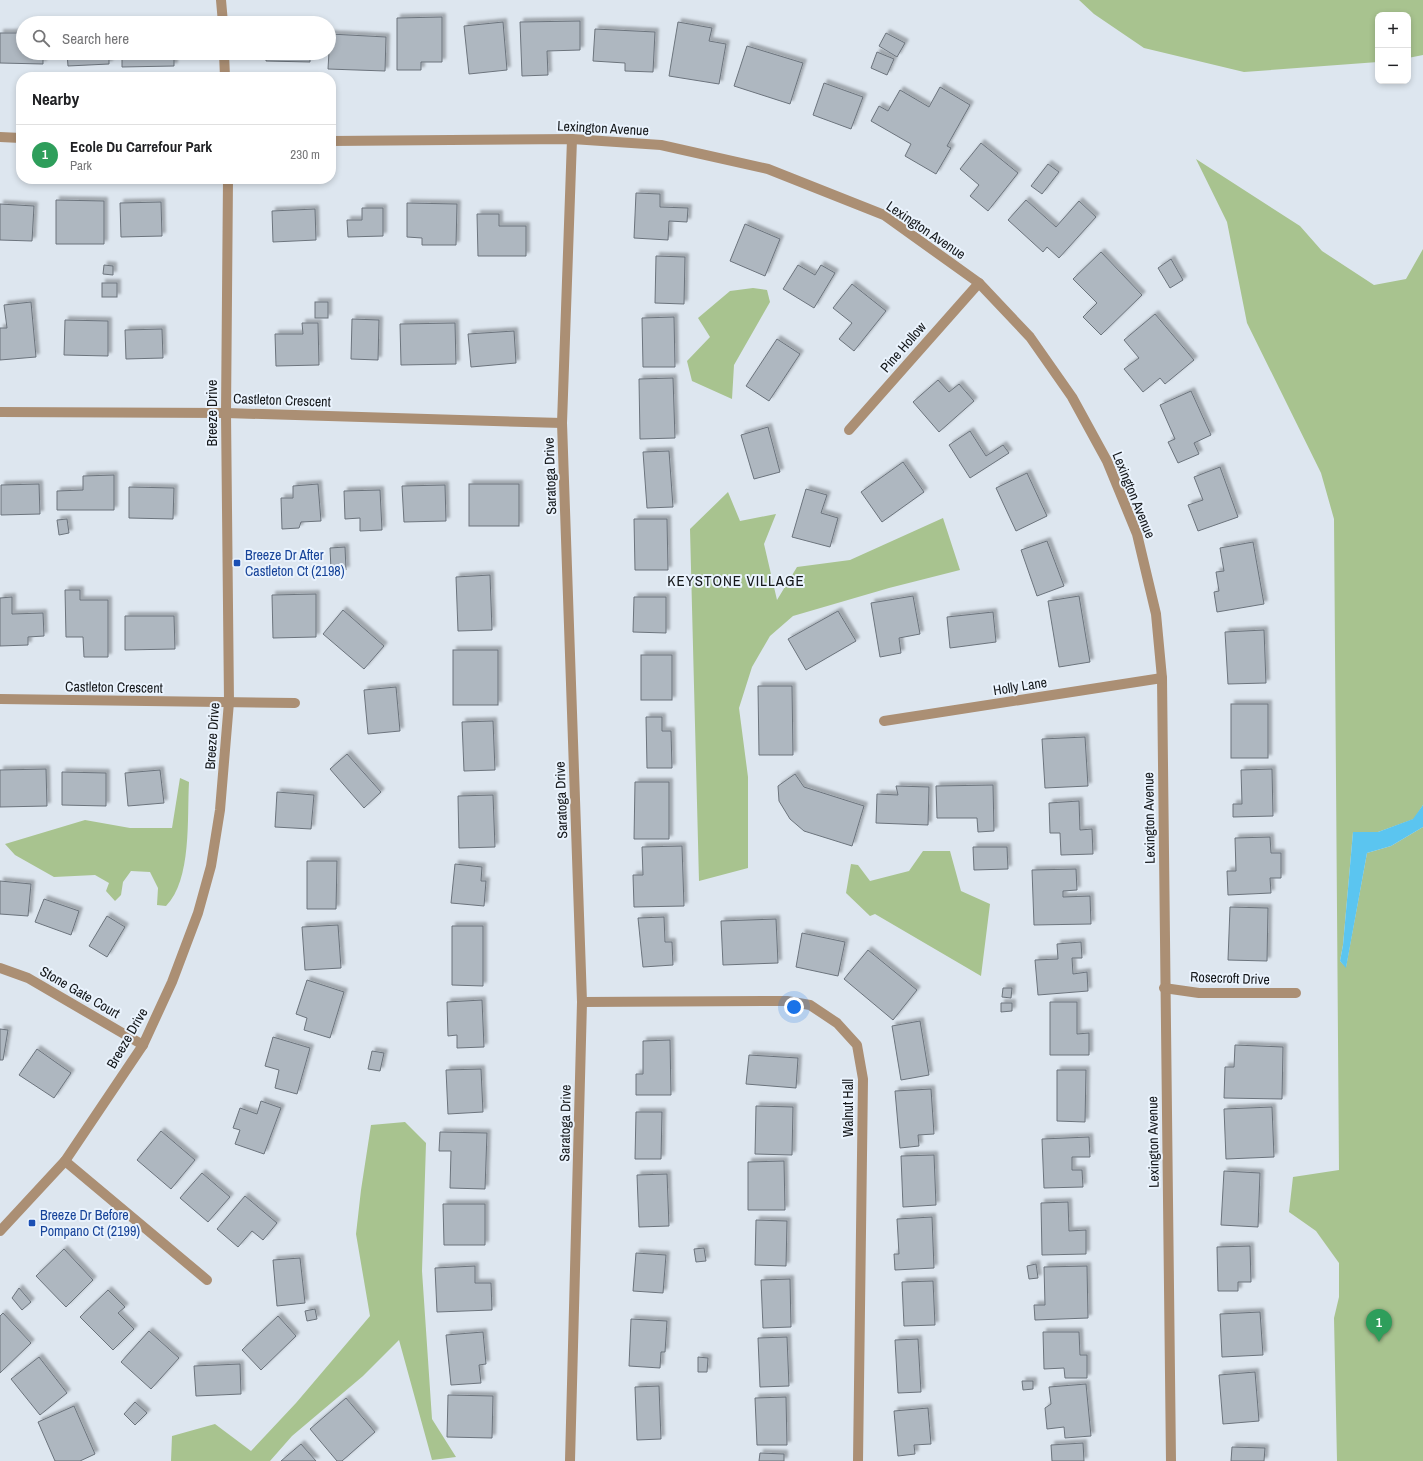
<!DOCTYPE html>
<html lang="en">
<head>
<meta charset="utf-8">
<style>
  body { margin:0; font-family:"Archivo Narrow",sans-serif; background:#f2f2f2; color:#202124 }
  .controls { position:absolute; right:12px; top:12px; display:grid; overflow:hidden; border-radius:8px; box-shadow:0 2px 6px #0003 }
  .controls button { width:36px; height:36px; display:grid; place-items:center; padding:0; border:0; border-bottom:1px solid #e0e0e0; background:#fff; color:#202124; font:20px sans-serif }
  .you { position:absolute; left:794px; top:1007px; width:14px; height:14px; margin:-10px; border:3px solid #fff; border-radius:50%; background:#1a73e8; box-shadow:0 0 0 6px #1a73e833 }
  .badge { display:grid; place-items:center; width:26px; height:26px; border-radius:50%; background:#2563eb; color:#fff; font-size:13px; font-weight:700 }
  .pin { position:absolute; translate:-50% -33px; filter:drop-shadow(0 1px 2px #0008) }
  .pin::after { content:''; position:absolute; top:21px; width:14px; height:12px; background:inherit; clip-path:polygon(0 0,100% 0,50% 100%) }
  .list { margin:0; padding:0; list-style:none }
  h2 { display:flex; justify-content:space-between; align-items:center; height:52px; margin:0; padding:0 16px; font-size:17px }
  h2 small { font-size:13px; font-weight:400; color:#757577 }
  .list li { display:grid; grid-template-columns:26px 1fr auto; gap:12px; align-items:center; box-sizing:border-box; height:60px; padding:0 16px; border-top:1px solid #e0e0e0 }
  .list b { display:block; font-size:15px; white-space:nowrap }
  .list p { margin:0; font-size:13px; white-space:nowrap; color:#757577 }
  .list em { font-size:13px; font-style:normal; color:#757577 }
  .icon { flex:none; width:22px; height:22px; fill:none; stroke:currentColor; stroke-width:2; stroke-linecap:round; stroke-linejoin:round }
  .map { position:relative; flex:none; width:1423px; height:1461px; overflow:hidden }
  .search { position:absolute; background:#fff; box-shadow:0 2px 6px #0003; left:16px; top:16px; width:320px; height:44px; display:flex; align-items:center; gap:10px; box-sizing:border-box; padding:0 14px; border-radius:22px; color:#757577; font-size:15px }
  .panel { position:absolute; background:#fff; box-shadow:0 2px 6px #0003; left:16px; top:72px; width:320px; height:112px; border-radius:16px }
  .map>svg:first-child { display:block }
</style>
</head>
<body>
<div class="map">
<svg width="1423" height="1461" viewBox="0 0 1423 1461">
  <defs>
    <filter id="shadow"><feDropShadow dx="3.5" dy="-3.5" stdDeviation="1" flood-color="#0004"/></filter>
  </defs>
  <rect width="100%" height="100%" fill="#dde6ef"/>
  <g fill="#a8c38f">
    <path d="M1079,0h344v55l-15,3v-43h-30v47l-134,10 -100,-24 -50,-34z"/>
    <path d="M1196,159l104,67 22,25 52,34 32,-6 17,-30v556l-9,14 -36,13h-25l-10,113 -3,16 6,6 21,-114 24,-7 32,-19v634h-86l-3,-143 5,-21v-34l-23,-32 -27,-19 4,-35 46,-7 -5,-651 -13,-46 -74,-150 -20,-101z"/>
    <path d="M753,288l14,2 3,12 -36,63 -2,34 -40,-18 -5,-20 23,-24 -12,-19 32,-27z"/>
    <path d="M728,492l12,29 36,-7 -12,30 13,56 20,-33 53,-7 93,-42 17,52 -71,18 -96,28 -23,20 -18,31 -13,41 9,69v91l-49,13 -9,-352z"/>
    <path d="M180,778l9,4c-2,36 3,98 -23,124l-9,-1 1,-17 -8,-16 -19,-1 -8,11 -2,13 -6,6 -9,-10 3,-8 -14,-8 -41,2 -39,-22 -10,-11 80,-24 45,8h42z"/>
    <path d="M923,851h27l11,40 29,13 -9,72 -106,-62 -5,2 -24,-23 5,-29 7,1 12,16 39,-10z"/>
    <path d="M405,1122l21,21 -4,128 10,148 24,38 -24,3 -33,-120 -36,36 -71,60 -22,25h-99l1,-25 43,-12 36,27 45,-48 74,-87 -14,-82 5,-44 10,-65z"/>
  </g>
  <path fill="#5bc5f0" d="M1423,805v22l-32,19 -24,7 -21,115 -6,-7 3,-16 10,-113h25l35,-13z"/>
  <g fill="#aeb7c0" stroke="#6c747d" filter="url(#shadow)">
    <path d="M442,17v45h-21v8h-24v-52z"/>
    <path d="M580,21v29l-33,1 1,24 -26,1 -2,-54z"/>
    <path d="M503,22l4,48 -38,4 -5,-48z"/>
    <path d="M678,22l34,6 -3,13 17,3 -7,40 -50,-8z"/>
    <path d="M595,29l60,3 -2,40 -28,-1v-8l-32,-2z"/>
    <path d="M0,33h23v20h20v11l-43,-1z"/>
    <path d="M886,33l19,10 -8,14 -18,-11z"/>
    <path d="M330,34l56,3 -1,34 -57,-2z"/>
    <path d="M747,46l56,17 -13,41 -56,-18z"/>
    <path d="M877,52l17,7 -7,16 -16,-7z"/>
    <path d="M67,53h42v11l-41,2z"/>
    <path d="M122,53h52v13l-52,1z"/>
    <path d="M266,53h44v9l-44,-1z"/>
    <path d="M824,83l39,14 -12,32 -38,-14z"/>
    <path d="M940,87l30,18 -23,41 4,2 -15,26 -31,-18 6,-12 -40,-23 8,-15 9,5 12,-21 29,17z"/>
    <path d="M981,143l37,30 -30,38 -18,-15 9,-11 -19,-16z"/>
    <path d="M1048,164l11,8 -17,22 -11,-8z"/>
    <path d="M636,193l24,1v13l28,1 -1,14 -18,-1 -1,19 -34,-2z"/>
    <path d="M56,200l48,1v43h-48z"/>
    <path d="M1026,200l30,27 23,-26 17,16 -37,41 -12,-11 -4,5 -35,-32z"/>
    <path d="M161,202l1,34 -41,1 -1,-34z"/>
    <path d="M407,203l50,1 -1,41h-34v-7l-15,-1z"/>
    <path d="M0,204l34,2 -2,35 -32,-1z"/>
    <path d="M362,208h21v28l-35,1 -1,-17h15z"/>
    <path d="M315,209l1,31 -43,2 -1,-31z"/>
    <path d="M477,214h22v12h27v30h-48z"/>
    <path d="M745,224l35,15 -15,37 -35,-15z"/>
    <path d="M1101,252l41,43 -41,40 -18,-18 14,-14 -24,-24z"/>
    <path d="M656,256l29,1 -1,47 -29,-1z"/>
    <path d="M1171,259l12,21 -13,8 -12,-20z"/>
    <path d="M104,265l9,1v9l-10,-1z"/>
    <path d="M798,265l17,10 6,-10 14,8 -21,35 -31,-19z"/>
    <rect x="102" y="283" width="15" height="14"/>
    <path d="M852,284l34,27 -32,40 -15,-12 13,-16 -19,-15z"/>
    <path d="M31,302l5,55 -36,3v-32h7l-3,-23z"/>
    <rect x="315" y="302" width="13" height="16"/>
    <path d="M1155,314l39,46 -29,24 -5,-6 -17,14 -19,-23 15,-11 -15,-18z"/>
    <path d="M674,317l1,50h-32l-1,-49z"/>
    <path d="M352,319l27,1 -1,40 -27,-1z"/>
    <path d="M65,320l43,1v35l-44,-1z"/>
    <path d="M302,323h16l1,42 -43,1 -1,-32h28z"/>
    <path d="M455,323l1,41 -55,1 -1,-41z"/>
    <path d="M162,329l1,29 -37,1 -1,-29z"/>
    <path d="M514,331l2,32 -45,4 -3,-33z"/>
    <path d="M777,339l23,15 -31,47 -23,-15z"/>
    <path d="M673,378l2,60 -35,1 -1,-60z"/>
    <path d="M938,380l11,12 10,-8 15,17 -35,31 -26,-30z"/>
    <path d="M1191,391l20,44 -17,8 5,11 -21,9 -10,-21 7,-3 -15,-34z"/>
    <path d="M768,427l12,45 -26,7 -13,-44z"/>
    <path d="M970,431l16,25 17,-11 6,8 -39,25 -21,-33z"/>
    <path d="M669,451l4,56 -26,1 -4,-56z"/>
    <path d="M903,462l21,30 -42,30 -21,-30z"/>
    <path d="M1220,467l18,50 -40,14 -10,-26 15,-5 -9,-23z"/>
    <path d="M1027,473l20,43 -31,15 -20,-43z"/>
    <path d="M114,475v35h-57v-19l26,-1v-14z"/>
    <path d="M39,484l1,30 -39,1v-30z"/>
    <path d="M318,484l3,37 -20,1 -2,6 -17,1 -1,-31h12v-12z"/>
    <rect x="469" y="484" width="50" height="42"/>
    <path d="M445,485l1,36 -42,1 -2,-36z"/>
    <path d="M129,487l45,1 -1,31 -44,-1z"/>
    <path d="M806,489l21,6 -6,18 17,5 -8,29 -38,-10z"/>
    <path d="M380,490l2,40 -22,1v-13l-15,1 -1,-28z"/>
    <path d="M67,519l2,14 -10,2 -2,-15z"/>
    <path d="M634,519h33l1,51h-33z"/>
    <path d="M1047,541l17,45 -27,10 -16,-46z"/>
    <path d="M1253,542l11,62 -47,8 -3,-20 5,-1 -3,-19 8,-1 -4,-23z"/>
    <path d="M345,547l1,23h-15l-1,-22z"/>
    <path d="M490,575l2,55 -34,1 -2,-54z"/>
    <path d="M65,590h15v10h28v57h-24l-1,-20h-17z"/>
    <path d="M316,594v43l-43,1 -1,-43z"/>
    <path d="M913,596l7,38 -21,4 2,15 -21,4 -9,-54z"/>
    <path d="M1079,596l11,66 -31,5 -11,-66z"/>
    <path d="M12,597v17l31,-1 1,23 -16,1v8l-28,1v-48z"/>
    <path d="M634,597h32v36l-33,-1z"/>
    <path d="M343,610l41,36 -20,23 -41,-35z"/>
    <path d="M838,611l18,30 -50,29 -18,-31z"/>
    <path d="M993,612l3,30 -46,6 -3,-31z"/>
    <path d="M125,616h49l1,33 -50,1z"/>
    <path d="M1264,630l2,53 -38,1 -3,-52z"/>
    <rect x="453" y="650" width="45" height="55"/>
    <rect x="641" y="655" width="31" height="45"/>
    <path d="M758,686h34l1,69h-34z"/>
    <path d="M396,687l4,44 -32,3 -4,-44z"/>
    <rect x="1231" y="704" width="37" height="54"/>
    <path d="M646,717h16v14h9l1,37h-25z"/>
    <path d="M493,721l2,49 -31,1 -2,-49z"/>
    <path d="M1085,737l3,49 -43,2 -3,-49z"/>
    <path d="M347,754l34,38 -17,16 -34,-39z"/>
    <path d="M46,769l1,37 -47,1v-37z"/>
    <path d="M1272,769l1,47 -40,1v-13h9l-1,-34z"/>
    <path d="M160,770l4,33 -36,3 -3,-33z"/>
    <path d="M62,772l44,1v33l-44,-1z"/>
    <path d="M795,774l9,13 60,19 -12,40 -48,-15 -14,-12 -11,-18 -1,-15z"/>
    <path d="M635,782h34v57h-35z"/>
    <path d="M993,785l1,46 -16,1 -1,-14h-40l-1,-32z"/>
    <path d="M896,786l33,1 -1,38 -52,-2 1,-29 21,1z"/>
    <path d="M277,792l37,3 -3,34 -36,-2z"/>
    <path d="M493,795l2,52 -36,1 -1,-52z"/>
    <path d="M1079,801l1,29 12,-1 1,25 -32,1 -1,-22h-10l-1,-30z"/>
    <path d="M1270,837l1,16h10v25h-11l1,15 -43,2 -1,-24h9l-1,-33z"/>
    <path d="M682,846l2,60 -50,1 -1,-32h10l-1,-28z"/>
    <path d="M973,847h34l1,22 -34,1z"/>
    <path d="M307,861h30l-1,48h-29z"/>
    <path d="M455,864l27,3 -1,14h5l-2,25 -33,-3z"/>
    <path d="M1076,869l1,21 -14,1v6l27,-1 1,28 -57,1 -2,-55z"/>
    <path d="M0,881l31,3 -3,32 -28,-2z"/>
    <path d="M44,899l35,12 -8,24 -36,-13z"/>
    <path d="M1230,907l38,1 -1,53 -39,-1z"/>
    <path d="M107,916l18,11 -18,30 -18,-11z"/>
    <path d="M664,917l1,25h7l1,23 -30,2 -5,-49z"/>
    <path d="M776,919l2,44 -55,2 -2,-44z"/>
    <path d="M338,925l3,43 -36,2 -3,-43z"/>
    <path d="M452,926h31v60l-31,-1z"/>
    <path d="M802,933l43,9 -7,34 -42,-9z"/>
    <path d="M1081,942l1,16h-10l1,16 14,-2 1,19 -50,4 -3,-35 23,-1 -1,-15z"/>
    <path d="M868,950l49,40 -24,30 -49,-41z"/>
    <path d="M307,980l37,12 -14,46 -26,-8 3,-12 -11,-4z"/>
    <path d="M1003,988h9l-1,10 -9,-1z"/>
    <path d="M482,1000l2,47 -27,1v-13l-9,1 -1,-34z"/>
    <path d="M1050,1002h27v32l12,-1v22h-39z"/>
    <path d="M1001,1003h11v8l-11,1z"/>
    <path d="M920,1021l9,54 -28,5 -9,-54z"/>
    <path d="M0,1029l8,1 -5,30h-3z"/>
    <path d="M273,1037l37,11 -13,46 -22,-6 4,-18 -14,-4z"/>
    <path d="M670,1040l1,55h-35v-21h7v-33z"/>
    <path d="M1235,1045l48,2 -1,52 -58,-1 1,-31h9z"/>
    <path d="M37,1049l34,24 -17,25 -35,-23z"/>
    <path d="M372,1051l12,2 -4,18 -12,-2z"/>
    <path d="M749,1055l49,3 -2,30 -50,-4z"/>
    <path d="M481,1069l2,43 -35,2 -2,-44z"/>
    <path d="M1057,1070h29l-1,52 -28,-1z"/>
    <path d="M931,1089l3,45 -16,1 1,11 -19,2 -5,-57z"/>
    <path d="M261,1101l20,7 -17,46 -29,-10 5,-14 -7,-2 7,-20 17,6z"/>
    <path d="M756,1106l37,1 -1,48 -37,-1z"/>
    <path d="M1272,1107l2,50 -48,2 -2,-50z"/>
    <path d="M636,1112h26l-1,47h-26z"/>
    <path d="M161,1131l34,29 -24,29 -34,-29z"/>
    <path d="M440,1132l47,1 -2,56 -35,-1 1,-37h-12z"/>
    <path d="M1089,1137l1,20h-18v13h10l1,17 -39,1 -2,-49z"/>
    <path d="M934,1155l2,50 -33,2 -2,-51z"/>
    <path d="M784,1161l1,49h-37v-48z"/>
    <path d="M1224,1171l36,2 -2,54 -37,-2z"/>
    <path d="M202,1173l28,24 -22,25 -28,-24z"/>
    <path d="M667,1174l2,52 -30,1 -2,-52z"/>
    <path d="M245,1196l32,27 -14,17 -11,-9 -14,16 -21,-18z"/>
    <path d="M1068,1202l1,29 17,-1v24l-44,1 -1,-52z"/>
    <path d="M443,1204h42v41h-41z"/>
    <path d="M932,1217l2,51 -39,2 -1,-16h5l-2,-35z"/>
    <path d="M756,1220l31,1 -1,45 -31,-1z"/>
    <path d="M1250,1246l1,36h-13v9h-20l-1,-44z"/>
    <path d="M704,1248l2,13 -10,1 -2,-13z"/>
    <path d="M64,1249l29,31 -27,27 -30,-31z"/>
    <path d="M636,1253l30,2 -3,38 -30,-2z"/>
    <path d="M300,1258l5,45 -28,3 -4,-46z"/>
    <path d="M1036,1264l2,14 -9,1 -2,-13z"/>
    <path d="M475,1266v17h16l1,27 -55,2 -2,-44z"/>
    <path d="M1087,1266l1,52 -53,2 -1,-15h11l-1,-38z"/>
    <path d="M790,1279l1,48 -28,1 -2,-48z"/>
    <path d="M933,1281l2,44 -31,1 -2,-44z"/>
    <path d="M19,1288l12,14 -9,8 -10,-12z"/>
    <path d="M108,1290l17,17 -7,6 16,16 -21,21 -33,-33z"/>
    <path d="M315,1309l2,10 -10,2 -2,-10z"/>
    <path d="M1260,1312l3,43 -41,2 -2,-43z"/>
    <path d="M3,1313l28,30 -31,30v-57z"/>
    <path d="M278,1316l18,20 -35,34 -19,-20z"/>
    <path d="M631,1319l36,2 -2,31h-4l-1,16 -31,-2z"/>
    <path d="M149,1331l30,27 -28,31 -30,-27z"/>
    <path d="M483,1332l3,32 -7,1 2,18 -30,2 -5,-50z"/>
    <path d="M1043,1332h36l1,23h7v23h-22l-1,-10 -20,1z"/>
    <path d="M787,1337l2,49 -29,1 -2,-49z"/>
    <path d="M918,1339l3,53 -23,1 -3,-53z"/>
    <path d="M39,1357l28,36 -27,22 -29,-36z"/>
    <path d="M698,1357l10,1 -1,14h-9z"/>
    <path d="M240,1364l1,30 -45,2 -2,-30z"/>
    <path d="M1255,1372l4,49 -36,3 -4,-49z"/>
    <path d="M1022,1381h11v8l-10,1z"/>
    <path d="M1086,1384l5,52 -26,2 -1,-11 -17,2 -2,-21 6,-4 -2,-17z"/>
    <path d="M659,1386l2,53 -24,1 -2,-53z"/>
    <path d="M448,1395l45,1 -1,42 -45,-1z"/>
    <path d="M786,1397l1,48h-30l-2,-47z"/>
    <path d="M346,1398l29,34 -33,29h-5l-27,-32z"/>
    <path d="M135,1402l12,11 -12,12 -11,-11z"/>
    <path d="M74,1406l21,48 -15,7h-25l-17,-39z"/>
    <path d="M928,1408l3,36 -17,1 1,9 -17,2 -4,-45z"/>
    <path d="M1083,1443l1,18h-32l-1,-16z"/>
    <path d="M301,1444l15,17h-35z"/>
    <path d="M1232,1447l33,1 -1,13h-33z"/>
    <path d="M760,1453l24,1v7h-25z"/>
  </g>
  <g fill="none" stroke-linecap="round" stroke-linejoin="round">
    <g stroke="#ab8f74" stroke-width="10">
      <path d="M221,0l2,23"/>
      <path d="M224,53l1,24"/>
      <path d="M0,137l21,1"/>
      <path d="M331,141l241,-2 89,6 107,24 116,46 95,68 51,54 42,60 35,64 30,73 19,80 6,64 9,783"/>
      <path d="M0,412l226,1 336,10"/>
      <path d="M849,430l130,-147"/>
      <path d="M0,699l295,4"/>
      <path d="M884,721l278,-43"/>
      <path d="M0,968l28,10 115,67"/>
      <path d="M1164,988l35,5h97"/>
      <path d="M582,1002l205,-1 23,4 27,18 20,22 6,34 -5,382"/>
      <path d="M65,1161l142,119"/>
      <path d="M0,1231l65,-70 78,-116 29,-63 26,-69 13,-47 9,-56 9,-108 -3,-289 2,-234"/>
      <path d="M570,1461l12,-459 -20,-579 10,-284"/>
    </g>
  </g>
  <g fill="#1a4fb4" stroke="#eaf3fd" stroke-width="1.5">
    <rect x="233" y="559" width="8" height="8" rx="2"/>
    <rect x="28" y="1219" width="8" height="8" rx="2"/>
  </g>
  <g text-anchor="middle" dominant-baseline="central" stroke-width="4" stroke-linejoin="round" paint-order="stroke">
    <g font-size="14" fill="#14171a" stroke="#eaf3fd">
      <text transform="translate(603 128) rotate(3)">Lexington Avenue</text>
      <text transform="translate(926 230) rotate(34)">Lexington Avenue</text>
      <text transform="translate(903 347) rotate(-49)">Pine Hollow</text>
      <text transform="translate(282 400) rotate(2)">Castleton Crescent</text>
      <text transform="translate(212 413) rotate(-90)">Breeze Drive</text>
      <text transform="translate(550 476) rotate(-92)">Saratoga Drive</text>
      <text transform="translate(1134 495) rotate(68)">Lexington Avenue</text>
      <text transform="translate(1020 686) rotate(-9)">Holly Lane</text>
      <text transform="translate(114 687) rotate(1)">Castleton Crescent</text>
      <text transform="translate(212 736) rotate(-86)">Breeze Drive</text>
      <text transform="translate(561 800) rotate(-92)">Saratoga Drive</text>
      <text transform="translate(1149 818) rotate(-91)">Lexington Avenue</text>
      <text transform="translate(1230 978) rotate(2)">Rosecroft Drive</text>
      <text transform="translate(80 992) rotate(30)">Stone Gate Court</text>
      <text transform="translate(127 1038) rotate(-60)">Breeze Drive</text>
      <text transform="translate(848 1108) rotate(-90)">Walnut Hall</text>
      <text transform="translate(565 1123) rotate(-89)">Saratoga Drive</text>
      <text transform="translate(1153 1142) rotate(-91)">Lexington Avenue</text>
    </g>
    <g font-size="14" fill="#164399" stroke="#eaf3fd" text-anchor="start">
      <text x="245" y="555">Breeze Dr After<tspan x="245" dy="16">Castleton Ct (2198)</tspan></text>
      <text x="40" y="1215">Breeze Dr Before<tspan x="40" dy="16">Pompano Ct (2199)</tspan></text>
    </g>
    <g font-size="15" letter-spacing="1" fill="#14171a" stroke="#eaf3fd">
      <text x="736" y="580">KEYSTONE VILLAGE</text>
    </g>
  </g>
</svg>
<div class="controls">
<button>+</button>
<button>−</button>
</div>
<div class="you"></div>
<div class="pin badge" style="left:1379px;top:1342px;background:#2e9e5b">1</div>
<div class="search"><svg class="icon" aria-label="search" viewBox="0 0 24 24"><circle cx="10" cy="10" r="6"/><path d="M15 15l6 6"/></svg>Search here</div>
<section class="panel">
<h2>Nearby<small></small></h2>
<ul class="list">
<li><span class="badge" style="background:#2e9e5b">1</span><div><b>Ecole Du Carrefour Park</b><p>Park</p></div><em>230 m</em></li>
</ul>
</section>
</div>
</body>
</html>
